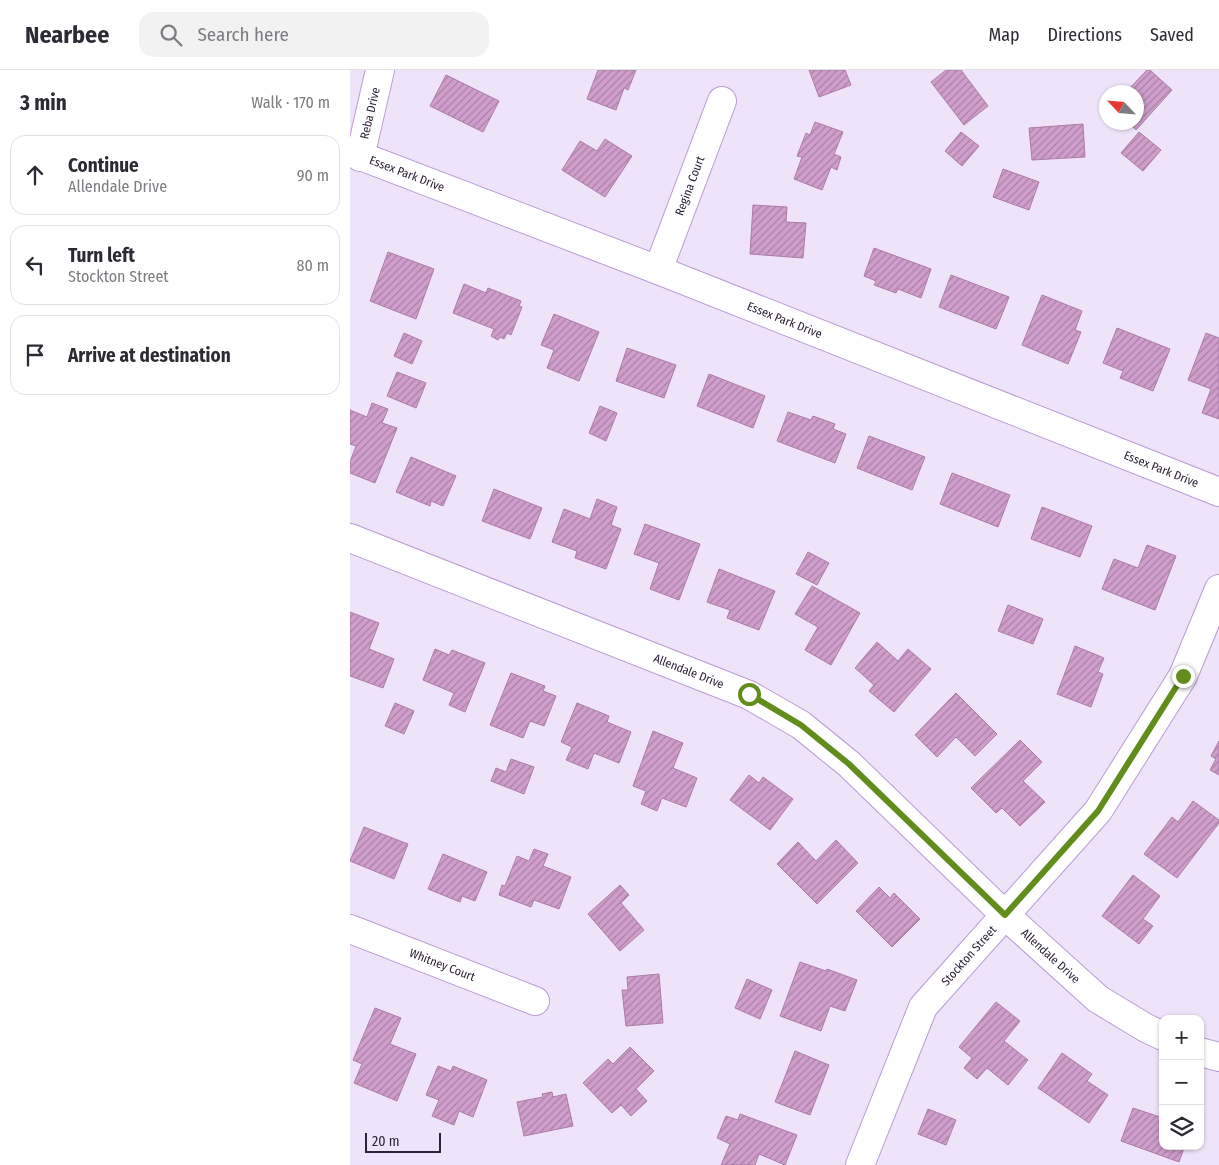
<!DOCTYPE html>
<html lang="en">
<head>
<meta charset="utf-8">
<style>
  body { margin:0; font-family:"Fira Sans Condensed",sans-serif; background:#f2f2f3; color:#2b2b33 }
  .controls { position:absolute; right:15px; bottom:15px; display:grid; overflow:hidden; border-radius:10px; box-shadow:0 1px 4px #0004 }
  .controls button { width:45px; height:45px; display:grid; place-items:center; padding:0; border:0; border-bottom:1px solid #e1e1e2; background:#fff; color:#2b2b33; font:25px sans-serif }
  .compass { position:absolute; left:749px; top:15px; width:45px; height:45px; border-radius:50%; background:#fff; box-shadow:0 1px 4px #0004; rotate:296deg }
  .scale { position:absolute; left:15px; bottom:12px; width:76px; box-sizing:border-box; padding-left:5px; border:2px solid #2d2237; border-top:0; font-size:14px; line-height:18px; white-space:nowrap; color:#2d2237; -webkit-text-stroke:4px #efe3fa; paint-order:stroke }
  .stop { position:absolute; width:15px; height:15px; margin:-11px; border:4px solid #628c1b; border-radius:50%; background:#fff }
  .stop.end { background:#628c1b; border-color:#fff; box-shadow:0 1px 5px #0008 }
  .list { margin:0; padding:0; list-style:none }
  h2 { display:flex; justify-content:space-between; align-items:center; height:65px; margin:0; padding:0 20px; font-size:21px }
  h2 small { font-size:16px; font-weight:400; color:#7c7c81 }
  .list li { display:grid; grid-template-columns:32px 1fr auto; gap:15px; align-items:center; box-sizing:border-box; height:80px; margin:0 10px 10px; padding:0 10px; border:1px solid #e1e1e2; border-radius:15px }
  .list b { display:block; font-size:19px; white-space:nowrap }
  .list p { margin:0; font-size:16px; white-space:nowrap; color:#7c7c81 }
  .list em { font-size:16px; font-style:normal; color:#7c7c81 }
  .icon { flex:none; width:28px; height:28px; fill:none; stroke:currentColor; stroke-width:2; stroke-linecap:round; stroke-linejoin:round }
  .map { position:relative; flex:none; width:869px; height:1095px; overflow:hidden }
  header { display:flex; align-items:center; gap:30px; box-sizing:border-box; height:70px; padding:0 25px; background:#fff; border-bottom:1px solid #e1e1e2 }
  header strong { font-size:24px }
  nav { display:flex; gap:28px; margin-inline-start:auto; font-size:18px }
  .search { width:350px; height:45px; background:#f2f2f3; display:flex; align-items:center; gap:12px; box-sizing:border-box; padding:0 18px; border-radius:15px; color:#7c7c81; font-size:19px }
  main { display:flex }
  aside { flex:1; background:#fff }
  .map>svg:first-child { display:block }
</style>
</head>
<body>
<header>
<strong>Nearbee</strong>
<div class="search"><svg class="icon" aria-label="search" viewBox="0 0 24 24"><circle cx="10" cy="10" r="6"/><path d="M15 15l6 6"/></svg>Search here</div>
<nav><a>Map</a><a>Directions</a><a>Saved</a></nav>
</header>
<main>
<aside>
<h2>3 min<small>Walk · 170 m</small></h2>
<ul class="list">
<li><svg class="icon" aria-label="ahead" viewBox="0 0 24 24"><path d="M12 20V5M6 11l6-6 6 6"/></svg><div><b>Continue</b><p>Allendale Drive</p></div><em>90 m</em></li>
<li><svg class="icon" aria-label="left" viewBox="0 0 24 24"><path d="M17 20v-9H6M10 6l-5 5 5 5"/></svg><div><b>Turn left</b><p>Stockton Street</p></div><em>80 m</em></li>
<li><svg class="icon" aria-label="arrive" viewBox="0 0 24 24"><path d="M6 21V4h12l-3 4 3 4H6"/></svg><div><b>Arrive at destination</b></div></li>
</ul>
</aside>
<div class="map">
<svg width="869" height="1095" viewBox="0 0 869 1095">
  <defs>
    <pattern id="building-hatch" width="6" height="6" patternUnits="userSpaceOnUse" patternTransform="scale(1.25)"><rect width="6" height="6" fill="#cf9ecb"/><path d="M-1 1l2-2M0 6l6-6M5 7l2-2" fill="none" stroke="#a880a6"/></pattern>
  </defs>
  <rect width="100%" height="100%" fill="#efe3fa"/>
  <g fill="url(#building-hatch)" stroke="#ab7ca8">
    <path d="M248,0h38l-8,20 -4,-2 -8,22 -29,-11z"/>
    <path d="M459,0h36l6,15 -32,12z"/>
    <path d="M596,0h15l27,36 -24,19 -33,-43z"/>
    <path d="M797,0h3l22,20 -36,40 -8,-8h8v-30h-10z"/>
    <path d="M96,5l53,26 -16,31 -53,-26z"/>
    <path d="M465,52l28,10 -9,22 7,3 -4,13 -6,-3 -9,23 -28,-11 8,-22 -5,-1 9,-23 4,2z"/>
    <path d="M733,54l2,33 -53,3 -3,-32z"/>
    <path d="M611,62l18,14 -17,20 -17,-15z"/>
    <path d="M789,62l22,18 -18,21 -22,-18z"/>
    <path d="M255,69l27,17 -27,41 -43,-27 18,-29 17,10z"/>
    <path d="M653,99l36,13 -10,28 -36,-13z"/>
    <path d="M403,135l34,2 -1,15 20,1 -3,35 -53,-4z"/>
    <path d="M524,178l57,21 -10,29 -23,-9 -2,4 -22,-8 2,-4 -12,-5z"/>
    <path d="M38,182l46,17 -18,50 -46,-18z"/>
    <path d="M601,205l58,22 -13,32 -57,-22z"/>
    <path d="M114,214l22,9 2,-5 33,13 -2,5 3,1 -11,28 -4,-2 -3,6 -4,-2 -2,3 -7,-4 3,-7 -41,-16z"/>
    <path d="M692,225l40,16 -7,19 6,2 -13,32 -46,-19z"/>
    <path d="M204,244l45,18 -20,49 -32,-13 7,-18 -13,-5z"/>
    <path d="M767,258l53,21 -17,42 -33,-13 3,-7 -20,-8z"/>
    <path d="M54,263l18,8 -10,23 -18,-8z"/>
    <path d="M856,263l13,5v81l-17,-6 9,-24 -23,-9z"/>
    <path d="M277,278l49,17 -12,33 -48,-17z"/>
    <path d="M47,302l29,11 -10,25 -29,-12z"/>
    <path d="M359,304l56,22 -12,32 -56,-22z"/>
    <path d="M22,333l16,6 -6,14 15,5 -22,55 -25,-10v-11l6,-16 -6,-2v-34l17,7z"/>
    <path d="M250,336l17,7 -11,28 -17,-8z"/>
    <path d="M438,342l23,8 2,-4 22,8 -2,5 13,5 -11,29 -58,-22z"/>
    <path d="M519,366l56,21 -13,33 -55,-22z"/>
    <path d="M61,387l45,19 -13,30 -12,-5 -1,5 -34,-14z"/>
    <path d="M602,403l58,22 -12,32 -58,-23z"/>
    <path d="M144,419l48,19 -12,31 -48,-18z"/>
    <path d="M247,429l20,8 -6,18 10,4 -15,40 -31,-11 2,-7 -25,-9 12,-33 26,10z"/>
    <path d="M692,437l50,19 -12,31 -49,-18z"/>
    <path d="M295,454l55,20 -21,56 -29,-11 9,-26 -25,-9z"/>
    <path d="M797,475l29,11 -21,54 -53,-21 12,-30 24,9z"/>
    <path d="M458,482l21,11 -12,22 -21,-11z"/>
    <path d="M369,499l56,22 -16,39 -32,-12 3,-8 -23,-8z"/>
    <path d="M462,516l48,27 -29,52 -26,-15 13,-23 -23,-13z"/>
    <path d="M658,535l35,14 -10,25 -35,-13z"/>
    <path d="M0,542l29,11 -10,26 25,10 -11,29 -33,-12z"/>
    <path d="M527,572l21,19 10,-12 23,20 -37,43 -25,-21 5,-6 -19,-17z"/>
    <path d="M725,576l29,12 -6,14 5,2 -12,33 -34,-13z"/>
    <path d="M85,579l14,6 3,-5 33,13 -20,49 -16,-7 5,-12 -31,-13z"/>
    <path d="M161,603l34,13 -2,5 13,5 -12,30 -14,-5 -7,17 -33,-13z"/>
    <path d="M606,623l41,41 -22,22 -19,-19 -19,20 -22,-22z"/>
    <path d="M45,633l19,8 -10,23 -19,-8z"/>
    <path d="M227,633l32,13 -2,6 24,10 -12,31 -25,-10 -6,16 -22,-9 6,-13 -11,-5z"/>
    <path d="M303,661l30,12 -10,25 24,10 -11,29 -24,-9 -5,13 -16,-7 5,-13 -13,-5z"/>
    <path d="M670,670l22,22 -19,19 22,21 -25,24 -18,-18 -6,5 -25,-25z"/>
    <path d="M869,671v34l-9,-5 6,-11 -5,-3z"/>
    <path d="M161,689l23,8 -10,27 -33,-13 5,-13 10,4z"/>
    <path d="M399,705l10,8 4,-6 30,22 -23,31 -40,-30z"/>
    <path d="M843,731l26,19v3l-42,55 -33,-24 28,-37 6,5z"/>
    <path d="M14,757l44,17 -14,35 -44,-18z"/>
    <path d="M486,770l22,23 -41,41 -40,-40 21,-22 18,19z"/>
    <path d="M184,779l14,5 -5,12 28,11 -12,32 -25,-9 -3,7 -32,-12 3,-10 3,1 12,-30 12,5z"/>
    <path d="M93,784l44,18 -12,29 -13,-5 -2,6 -32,-13z"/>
    <path d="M783,805l27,21 -17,23 10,7 -14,18 -37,-28z"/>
    <path d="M270,815l9,10 -8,8 23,27 -24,21 -32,-37z"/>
    <path d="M529,817l11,11 4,-5 26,26 -28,28 -36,-36z"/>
    <path d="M450,892l26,9 1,-2 30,11 -12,31 -15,-5 -9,25 -41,-15z"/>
    <path d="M309,904l4,49 -37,3 -4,-36h6l-1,-13z"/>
    <path d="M397,909l25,11 -12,29 -25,-11z"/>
    <path d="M646,932l24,19 -16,20 24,19 -20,25 -21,-17 -10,11 -13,-11 8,-10 -13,-11z"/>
    <path d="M25,938l26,10 -11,26 26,10 -19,47 -43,-18 8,-19 -9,-4z"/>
    <path d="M280,977l24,24 -18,18 11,12 -16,15 -10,-11 -9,8 -29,-30 25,-24 5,5z"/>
    <path d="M445,981l34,14 -19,50 -35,-13z"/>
    <path d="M712,983l30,21 -5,7 21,14 -19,28 -51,-35z"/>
    <path d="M88,996l13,5 2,-5 34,14 -14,37 -14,-6 -5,14 -22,-9 7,-16 -13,-5z"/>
    <path d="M202,1022l1,5 13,-3 7,32 -49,10 -7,-34 26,-5 -1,-3z"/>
    <path d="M783,1038l27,9 3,-6v35h28l-1,4 -6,-2 -5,14 -58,-21z"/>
    <path d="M578,1039l28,11 -10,25 -28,-11z"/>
    <path d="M390,1044l57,21 -12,30 -26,-11 -4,11h-34l9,-21 -13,-6 9,-22 12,4z"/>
  </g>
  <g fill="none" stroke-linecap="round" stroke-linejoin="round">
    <g stroke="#b99cd3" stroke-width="30">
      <g id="minor">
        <path id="s1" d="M0,82l308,118 561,222"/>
        <path id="s2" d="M10,87l20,-87"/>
        <path id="s3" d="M308,200l64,-169"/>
        <path id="s4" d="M0,468l399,157 52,30 48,39 156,151 93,84 48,29 17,8"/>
        <path id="s5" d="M0,859l185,72"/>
        <path d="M850,982l19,5"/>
        <path id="s6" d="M510,1095l63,-158 175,-196 85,-135 36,-87"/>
      </g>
    </g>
    <use href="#minor" stroke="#fff" stroke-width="28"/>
  </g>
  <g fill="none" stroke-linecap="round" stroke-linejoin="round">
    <path stroke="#628c1b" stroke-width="6" d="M399,624l52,31 48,39 156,151 93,-104 85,-135"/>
  </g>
  <g text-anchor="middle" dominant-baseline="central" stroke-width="4" stroke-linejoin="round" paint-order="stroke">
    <g font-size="12" fill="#2d2237" stroke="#efe3fa">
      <text stroke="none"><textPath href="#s2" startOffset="45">Reba Drive</textPath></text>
      <text stroke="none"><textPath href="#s1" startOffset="61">Essex Park Drive</textPath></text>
      <text stroke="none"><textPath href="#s3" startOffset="90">Regina Court</textPath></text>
      <text stroke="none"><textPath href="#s1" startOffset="466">Essex Park Drive</textPath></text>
      <text stroke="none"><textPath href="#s1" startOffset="871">Essex Park Drive</textPath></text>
      <text stroke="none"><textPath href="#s4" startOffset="364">Allendale Drive</textPath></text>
      <text stroke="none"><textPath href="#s6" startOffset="239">Stockton Street</textPath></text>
      <text stroke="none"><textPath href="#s4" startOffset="829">Allendale Drive</textPath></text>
      <text stroke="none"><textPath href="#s5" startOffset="99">Whitney Court</textPath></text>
    </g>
  </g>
</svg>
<div class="controls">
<button>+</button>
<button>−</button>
<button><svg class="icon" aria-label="layers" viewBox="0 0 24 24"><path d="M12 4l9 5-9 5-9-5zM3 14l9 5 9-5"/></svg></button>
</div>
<svg class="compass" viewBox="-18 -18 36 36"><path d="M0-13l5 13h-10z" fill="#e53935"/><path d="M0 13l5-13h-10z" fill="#7c7c81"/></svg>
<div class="scale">20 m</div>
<div class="stop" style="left:399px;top:624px"></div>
<div class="stop end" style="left:833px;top:606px"></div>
</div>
</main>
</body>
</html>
